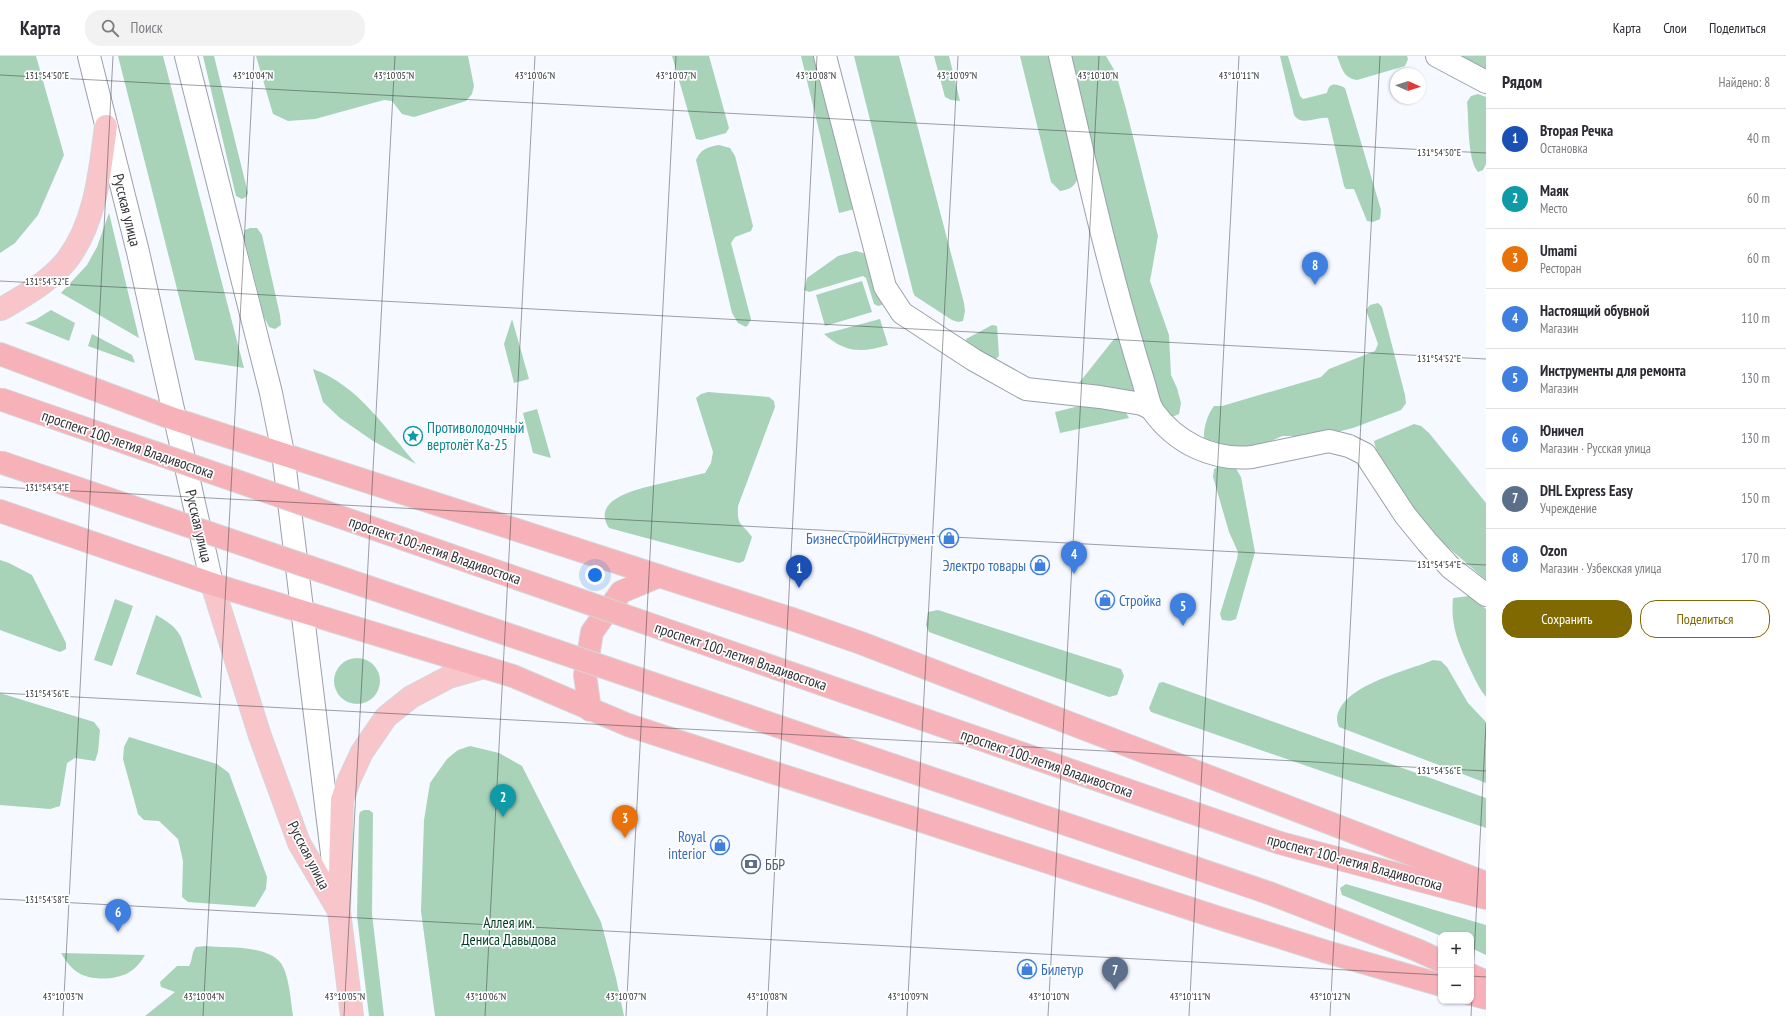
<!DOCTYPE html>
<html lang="ru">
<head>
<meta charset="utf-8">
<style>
  body { margin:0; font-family:"PT Sans Narrow",sans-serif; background:#f2f2f3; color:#2b2b33 }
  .controls { position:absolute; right:12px; bottom:12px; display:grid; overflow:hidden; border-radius:8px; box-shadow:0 1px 3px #0004 }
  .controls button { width:36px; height:36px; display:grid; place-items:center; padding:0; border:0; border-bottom:1px solid #e1e1e2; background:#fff; color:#2b2b33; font:20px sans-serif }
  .compass { position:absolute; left:1390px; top:12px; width:36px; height:36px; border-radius:50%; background:#fff; box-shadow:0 1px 3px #0004; rotate:93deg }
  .you { position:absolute; left:595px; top:519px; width:14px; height:14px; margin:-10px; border:3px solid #fff; border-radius:50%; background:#1a73e8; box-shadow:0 0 0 6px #1a73e833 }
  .badge { display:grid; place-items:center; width:26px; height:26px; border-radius:50%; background:#7f6900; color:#fff; font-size:13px; font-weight:700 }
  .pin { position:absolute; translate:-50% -33px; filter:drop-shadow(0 1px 2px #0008) }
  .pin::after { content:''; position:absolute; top:21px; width:14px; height:12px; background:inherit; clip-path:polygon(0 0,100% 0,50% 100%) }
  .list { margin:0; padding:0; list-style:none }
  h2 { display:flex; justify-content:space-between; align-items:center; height:52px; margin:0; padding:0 16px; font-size:17px }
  h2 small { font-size:13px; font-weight:400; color:#7c7c81 }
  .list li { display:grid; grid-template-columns:26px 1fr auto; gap:12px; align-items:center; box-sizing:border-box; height:60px; padding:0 16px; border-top:1px solid #e1e1e2 }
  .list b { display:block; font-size:15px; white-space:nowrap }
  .list p { margin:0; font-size:13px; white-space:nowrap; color:#7c7c81 }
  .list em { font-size:13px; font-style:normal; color:#7c7c81 }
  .actions { display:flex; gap:8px; padding:12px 16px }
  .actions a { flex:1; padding:9px 0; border:1px solid #7f6900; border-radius:16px; text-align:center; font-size:14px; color:#7f6900 }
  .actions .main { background:#7f6900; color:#fff }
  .icon { flex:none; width:22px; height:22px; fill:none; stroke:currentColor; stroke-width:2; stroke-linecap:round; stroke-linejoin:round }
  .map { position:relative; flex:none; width:1486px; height:960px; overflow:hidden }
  header { display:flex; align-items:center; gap:24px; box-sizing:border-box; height:56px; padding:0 20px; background:#fff; border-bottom:1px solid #e1e1e2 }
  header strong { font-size:19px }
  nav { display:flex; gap:22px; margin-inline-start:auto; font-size:14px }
  .search { width:280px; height:36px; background:#f2f2f3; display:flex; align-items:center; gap:10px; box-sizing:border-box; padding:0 14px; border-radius:16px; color:#7c7c81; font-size:15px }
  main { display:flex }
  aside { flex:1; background:#fff }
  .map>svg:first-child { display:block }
</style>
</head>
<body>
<header>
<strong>Карта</strong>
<div class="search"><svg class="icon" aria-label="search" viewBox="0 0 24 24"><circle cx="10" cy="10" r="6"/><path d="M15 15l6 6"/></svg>Поиск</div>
<nav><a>Карта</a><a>Слои</a><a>Поделиться</a></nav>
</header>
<main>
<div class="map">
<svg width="1486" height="960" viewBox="0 0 1486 960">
  <rect width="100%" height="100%" fill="#f6f9ff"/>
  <g fill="#a8d3b9">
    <path d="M0,0h36l28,99 -26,60 -23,28 -15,10z"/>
    <path d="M118,0h45l81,312 -49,-8z"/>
    <path d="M203,0h11l34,137 -2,4 -4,2 -6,-3z"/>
    <path d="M256,0h212l6,30 -2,8 -6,7 -52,16 -12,-3 -10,-13 -8,-1 -69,19 -27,2 -15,-7z"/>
    <path d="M672,0h37l20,72 -3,5 -25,7 -5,-1z"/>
    <path d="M801,0h16l38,153 -16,4z"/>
    <path d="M854,0h45l65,247 1,8 -2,10 -5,1 -6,-2 -37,-24 -2,-4z"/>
    <path d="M934,0h15l11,45 -9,-1 -6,-3z"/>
    <path d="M1020,0h32l28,113c-3,13 -5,20 -20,22l-9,-9z"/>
    <path d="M1065,0h41l10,17 10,36 32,127 -8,45 19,54 2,40 6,13 4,15 -2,11 -7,3 -17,-8z"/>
    <path d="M1280,0h8l12,40 3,3 24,-6c2,-11 9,-10 18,-5l36,122 -1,9 -7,3 -6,-1 -13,-32h-8l-2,-3 -16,-68c-11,-2 -26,9 -34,-3z"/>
    <path d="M1337,0h70l1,3 -3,7 -48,14c-14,-2 -15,-12 -20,-24z"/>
    <path d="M1449,0h37v18z"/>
    <path d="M1478,38l8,3v67l-3,6 -5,2c-11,-13 -9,-53 -11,-70l4,-6z"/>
    <path d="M719,89l11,3 5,8 18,70 -2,5 -16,6 -4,6 20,76 -3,6 -2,2 -8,-4 -6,-10 -36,-153c5,-11 11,-13 23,-15z"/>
    <path d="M109,157l30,125 -78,-45 26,-28 10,-18z"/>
    <path d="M250,172h7l5,7 18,80 1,10 -6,4 -6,-2 -5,-10 -20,-80 1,-7z"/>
    <path d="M856,195l11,3 18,47 -3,4 -4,1 -4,-2 -8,-26 -3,-2 -54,16 -5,-2 3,-12 31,-22z"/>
    <path d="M862,225l10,31 -47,14 -9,-31z"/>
    <path d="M1378,247l4,4 23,88 1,8 -5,7 -48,18 -53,13 -8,-5h-10l-25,12 -39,-1 -14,-9c-1,-9 4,-25 10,-32h8l99,-29 8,-8 46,-18 3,-7 -12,-34 4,-5z"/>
    <path d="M51,254l24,13 -6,18 -44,-18 10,-3z"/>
    <path d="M512,263l17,60 -15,4 -10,-39z"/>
    <path d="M880,263l8,26c-26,8 -43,8 -64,-11z"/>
    <path d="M992,269l5,1 2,30 -3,3c-9,-4 -29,-9 -30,-20z"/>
    <path d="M92,278l40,21 3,8 -47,-17z"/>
    <path d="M1121,281l16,53 -2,5 -53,-7 -3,-5 35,-44z"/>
    <path d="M313,313c45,16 73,60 103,95l-43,-23 -33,-23 -17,-16z"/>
    <path d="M708,336l61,5 5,4 1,6 -37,99c-1,22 4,16 14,31l-8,24 -5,2 -130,-35c-20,-31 35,-40 54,-45 14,-3 28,-7 42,-10l6,-10 2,-11 -17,-54 5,-4z"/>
    <path d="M1099,345l25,8 5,9 -69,15 -5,-21z"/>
    <path d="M537,353l14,49 -18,-5 -10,-40z"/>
    <path d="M1414,368l7,2 8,7 57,70v77l-50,-43 -22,-26 -37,-56 -3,-14z"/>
    <path d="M1219,410l16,1 6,10 14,75 -19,67 -6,2 -8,-1 -2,-6 17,-55 1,-7 -9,-20 -16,-55 1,-8z"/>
    <path d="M0,504l9,3 23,12 34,68v6l-6,3 -60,-22z"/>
    <path d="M1469,540l17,13v88c-6,-7 -10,-16 -14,-24 -12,-26 -22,-46 -19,-75z"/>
    <path d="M115,543l18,7 -21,60 -18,-6z"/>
    <path d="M938,554l183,59 3,7 -7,19 -8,2 -180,-65 -3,-7 2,-13z"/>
    <path d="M156,559c11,6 19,11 25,22l21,61 -66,-24z"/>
    <circle cx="357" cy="625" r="23"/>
    <path d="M1433,604l8,1 6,6 21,36 18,19v61l-147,-56c-1,-2 -2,-6 -2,-9 4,-33 71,-47 96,-58z"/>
    <path d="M1163,626l323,116v30l-335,-116 -2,-4 10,-25z"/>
    <path d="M0,637l94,29 6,8 -2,22 -3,9 -20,-3 -8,5 -7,43 -10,3 -50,-4z"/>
    <path d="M129,681l88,27 12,9 38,104 -1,12 -11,18 -67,-5 -6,-5 1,-36 -5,-22 -19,-18 -15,-1 -6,-6 -15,-55 1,-12z"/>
    <path d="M470,690l29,7 23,13 79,156 15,56 8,38h-189l-14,-105 3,-91 6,-37 17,-24 11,-9z"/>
    <path d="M364,754h5l4,3 -1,101 12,102h-15l-12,-100 2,-100 1,-4z"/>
    <path d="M1346,828l140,41v30l-15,-7v-13l-30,1 -99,-41 -2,-7z"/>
    <path d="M206,890c20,2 60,-1 74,16 9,11 11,40 13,54h-148l30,-24 -14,-5 -1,-5 17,-16h12c4,-6 2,-13 7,-19z"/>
    <path d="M61,897l84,2c-4,7 -10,14 -17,18 -13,7 -38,8 -51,-1 -7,-5 -12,-12 -16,-19z"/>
  </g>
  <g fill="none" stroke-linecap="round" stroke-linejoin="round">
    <g stroke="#9ba0a9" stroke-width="24">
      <g id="minor">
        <path d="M825,0l60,231 17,26 72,47 52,29 74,8 42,7 10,5"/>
        <path d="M1060,0c23,97 44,195 73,291 4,15 9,29 13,44 2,6 3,14 7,20 23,32 60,50 99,46l77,-16 20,5 16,8 40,61 22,27 24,26 35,27"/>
        <path d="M1437,0l49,26"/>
      </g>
    </g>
    <g stroke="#9ba0a9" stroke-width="24">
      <g id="secondary">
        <path d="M89,0l49,196 74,332"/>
        <path d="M186,0l85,337 12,60 51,417"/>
      </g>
    </g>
    <g stroke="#d5d6d7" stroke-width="24">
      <g id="primary">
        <path d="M0,253l3,-1c23,-13 47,-27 64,-48 29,-38 33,-89 39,-134"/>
        <path d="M212,528l48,152 39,107 40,68 13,105"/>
        <path d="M339,855l3,-111 7,-20 13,-28 24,-35 25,-20 38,-20 35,-10"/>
      </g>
    </g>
    <g stroke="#d5d6d7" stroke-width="24">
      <g id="trunk">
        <path d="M0,298l174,65 618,200 69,24 625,240"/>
        <path d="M0,455l212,73 301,92 115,49 588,192 111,35 114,33"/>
        <path d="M590,654l-5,-35 7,-43 29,-40 38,-16"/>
        <path d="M1280,787l206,55"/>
        <path d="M1269,837l148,57 24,11"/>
        <path d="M1471,919l15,7"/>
        <path d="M1471,938l15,4"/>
      </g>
    </g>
    <use href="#minor" stroke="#fff" stroke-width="22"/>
    <use href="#secondary" stroke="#fff" stroke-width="22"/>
    <use href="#primary" stroke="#f8c5ca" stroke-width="22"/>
    <use href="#trunk" stroke="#f6b2b8" stroke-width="22"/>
    <g stroke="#d5d6d7" stroke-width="24" stroke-linecap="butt">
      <g id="trunk-bridge">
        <path d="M0,343l1280,444"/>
        <path d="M0,406l1269,431"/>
      </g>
    </g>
    <use href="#trunk-bridge" stroke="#f6b2b8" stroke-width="22"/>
  </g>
  <path fill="none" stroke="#2f3135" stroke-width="1" stroke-opacity="0.45" d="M0,19l1486,78M0,225l1486,78M0,431l1486,78M0,637l1486,78M0,843l1441,76M1471,920l15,1M63,960l50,-960M203,960l51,-960M344,960l51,-960M485,960l50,-960M626,960l50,-960M767,960l50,-960M907,960l51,-960M1048,960l51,-960M1189,960l50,-960M1330,960l50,-960M1471,960l15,-293"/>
  <defs>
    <g id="sight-ring" transform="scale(1)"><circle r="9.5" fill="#fff" stroke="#0f9aa8" stroke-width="1.5"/><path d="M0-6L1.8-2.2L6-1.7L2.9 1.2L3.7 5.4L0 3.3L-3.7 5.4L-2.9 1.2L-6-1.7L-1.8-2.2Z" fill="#0f9aa8"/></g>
    <g id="shop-ring" transform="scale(1)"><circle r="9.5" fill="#fff" stroke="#3f7fe0" stroke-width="1.5"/><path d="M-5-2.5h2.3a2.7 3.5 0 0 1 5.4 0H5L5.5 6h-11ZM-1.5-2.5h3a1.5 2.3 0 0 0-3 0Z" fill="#3f7fe0"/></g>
    <g id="bank-ring" transform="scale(1)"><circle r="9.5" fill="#fff" stroke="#5c6f8a" stroke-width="1.5"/><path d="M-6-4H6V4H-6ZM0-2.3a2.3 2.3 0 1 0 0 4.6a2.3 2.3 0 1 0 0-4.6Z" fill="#5c6f8a"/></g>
  </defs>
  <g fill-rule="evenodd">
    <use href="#sight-ring" x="413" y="380"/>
    <use href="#shop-ring" x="949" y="482"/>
    <use href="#shop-ring" x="1040" y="509"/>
    <use href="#shop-ring" x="1105" y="544"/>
    <use href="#shop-ring" x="720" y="789"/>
    <use href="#bank-ring" x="751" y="808"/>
    <use href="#shop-ring" x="1027" y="913"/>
  </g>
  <g text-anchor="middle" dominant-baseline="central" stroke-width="3.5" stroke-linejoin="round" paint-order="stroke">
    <g font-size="15" fill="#2f3135" stroke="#fff">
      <text transform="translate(127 154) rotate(76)">Русская улица</text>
      <text transform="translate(128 388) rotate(19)">проспект 100-летия Владивостока</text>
      <text transform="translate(199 470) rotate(77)">Русская улица</text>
      <text transform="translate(435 494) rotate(19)">проспект 100-летия Владивостока</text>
      <text transform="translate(741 600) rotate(19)">проспект 100-летия Владивостока</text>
      <text transform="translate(1047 707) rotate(19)">проспект 100-летия Владивостока</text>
      <text transform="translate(309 799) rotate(63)">Русская улица</text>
      <text transform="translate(1355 806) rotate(15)">проспект 100-летия Владивостока</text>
    </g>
    <g font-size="15" fill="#0d838f" stroke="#fff" text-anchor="start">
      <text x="427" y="371">Противолодочный<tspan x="427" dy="17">вертолёт Ка-25</tspan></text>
    </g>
    <g font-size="15" fill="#366cbe" stroke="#fff" text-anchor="end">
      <text x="935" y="482">БизнесСтройИнструмент</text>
      <text x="1026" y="509">Электро товары</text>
      <text x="1119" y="544" text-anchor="start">Стройка</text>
      <text x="706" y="780">Royal<tspan x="706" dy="17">interior</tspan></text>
      <text x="1041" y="913" text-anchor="start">Билетур</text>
    </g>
    <g font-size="15" fill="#4e5e75" stroke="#fff" text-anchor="start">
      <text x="765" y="808">ББР</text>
    </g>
    <g font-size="15" fill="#003e24" stroke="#fff">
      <text x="509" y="866">Аллея им.<tspan x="509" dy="17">Дениса Давыдова</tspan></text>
    </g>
  </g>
  <g font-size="10" text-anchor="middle" fill="#2f3135" stroke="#fff" stroke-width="3.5" stroke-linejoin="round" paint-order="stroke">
    <text x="47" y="23">131°54'50"E</text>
    <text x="253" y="23">43°10'04"N</text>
    <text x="394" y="23">43°10'05"N</text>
    <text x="535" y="23">43°10'06"N</text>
    <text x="676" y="23">43°10'07"N</text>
    <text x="816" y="23">43°10'08"N</text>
    <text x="957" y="23">43°10'09"N</text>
    <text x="1098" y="23">43°10'10"N</text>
    <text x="1239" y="23">43°10'11"N</text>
    <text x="1439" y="100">131°54'50"E</text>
    <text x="47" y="229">131°54'52"E</text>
    <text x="1439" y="306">131°54'52"E</text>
    <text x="47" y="435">131°54'54"E</text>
    <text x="1439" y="512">131°54'54"E</text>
    <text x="47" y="641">131°54'56"E</text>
    <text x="1439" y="718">131°54'56"E</text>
    <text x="47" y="847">131°54'58"E</text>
    <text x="63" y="944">43°10'03"N</text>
    <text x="204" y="944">43°10'04"N</text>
    <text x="345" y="944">43°10'05"N</text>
    <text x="486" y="944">43°10'06"N</text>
    <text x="626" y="944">43°10'07"N</text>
    <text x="767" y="944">43°10'08"N</text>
    <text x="908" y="944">43°10'09"N</text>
    <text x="1049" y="944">43°10'10"N</text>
    <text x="1190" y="944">43°10'11"N</text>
    <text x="1330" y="944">43°10'12"N</text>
  </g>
</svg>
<div class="controls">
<button>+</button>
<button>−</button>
</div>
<svg class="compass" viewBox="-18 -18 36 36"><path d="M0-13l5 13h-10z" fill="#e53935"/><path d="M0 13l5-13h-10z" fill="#7c7c81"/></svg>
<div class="you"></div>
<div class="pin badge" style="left:799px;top:532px;background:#1a4fb4">1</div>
<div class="pin badge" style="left:503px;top:761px;background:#0f9aa8">2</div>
<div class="pin badge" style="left:625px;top:782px;background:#e8710a">3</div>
<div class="pin badge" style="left:1074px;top:518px;background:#3f7fe0">4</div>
<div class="pin badge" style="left:1183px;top:570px;background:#3f7fe0">5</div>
<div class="pin badge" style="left:118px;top:876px;background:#3f7fe0">6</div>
<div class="pin badge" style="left:1115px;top:934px;background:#5c6f8a">7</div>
<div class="pin badge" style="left:1315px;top:229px;background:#3f7fe0">8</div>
</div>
<aside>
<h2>Рядом<small>Найдено: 8</small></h2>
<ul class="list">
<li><span class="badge" style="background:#1a4fb4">1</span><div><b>Вторая Речка</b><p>Остановка</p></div><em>40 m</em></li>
<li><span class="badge" style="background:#0f9aa8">2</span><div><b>Маяк</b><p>Место</p></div><em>60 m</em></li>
<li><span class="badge" style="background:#e8710a">3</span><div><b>Umami</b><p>Ресторан</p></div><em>60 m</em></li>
<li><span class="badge" style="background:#3f7fe0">4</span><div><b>Настоящий обувной</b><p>Магазин</p></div><em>110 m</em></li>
<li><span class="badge" style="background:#3f7fe0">5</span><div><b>Инструменты для ремонта</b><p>Магазин</p></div><em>130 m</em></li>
<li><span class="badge" style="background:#3f7fe0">6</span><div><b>Юничел</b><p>Магазин · Русская улица</p></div><em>130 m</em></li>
<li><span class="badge" style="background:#5c6f8a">7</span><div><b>DHL Express Easy</b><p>Учреждение</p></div><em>150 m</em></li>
<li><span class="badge" style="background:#3f7fe0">8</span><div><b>Ozon</b><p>Магазин · Узбекская улица</p></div><em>170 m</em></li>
</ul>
<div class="actions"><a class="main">Сохранить</a><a>Поделиться</a></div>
</aside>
</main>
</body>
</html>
